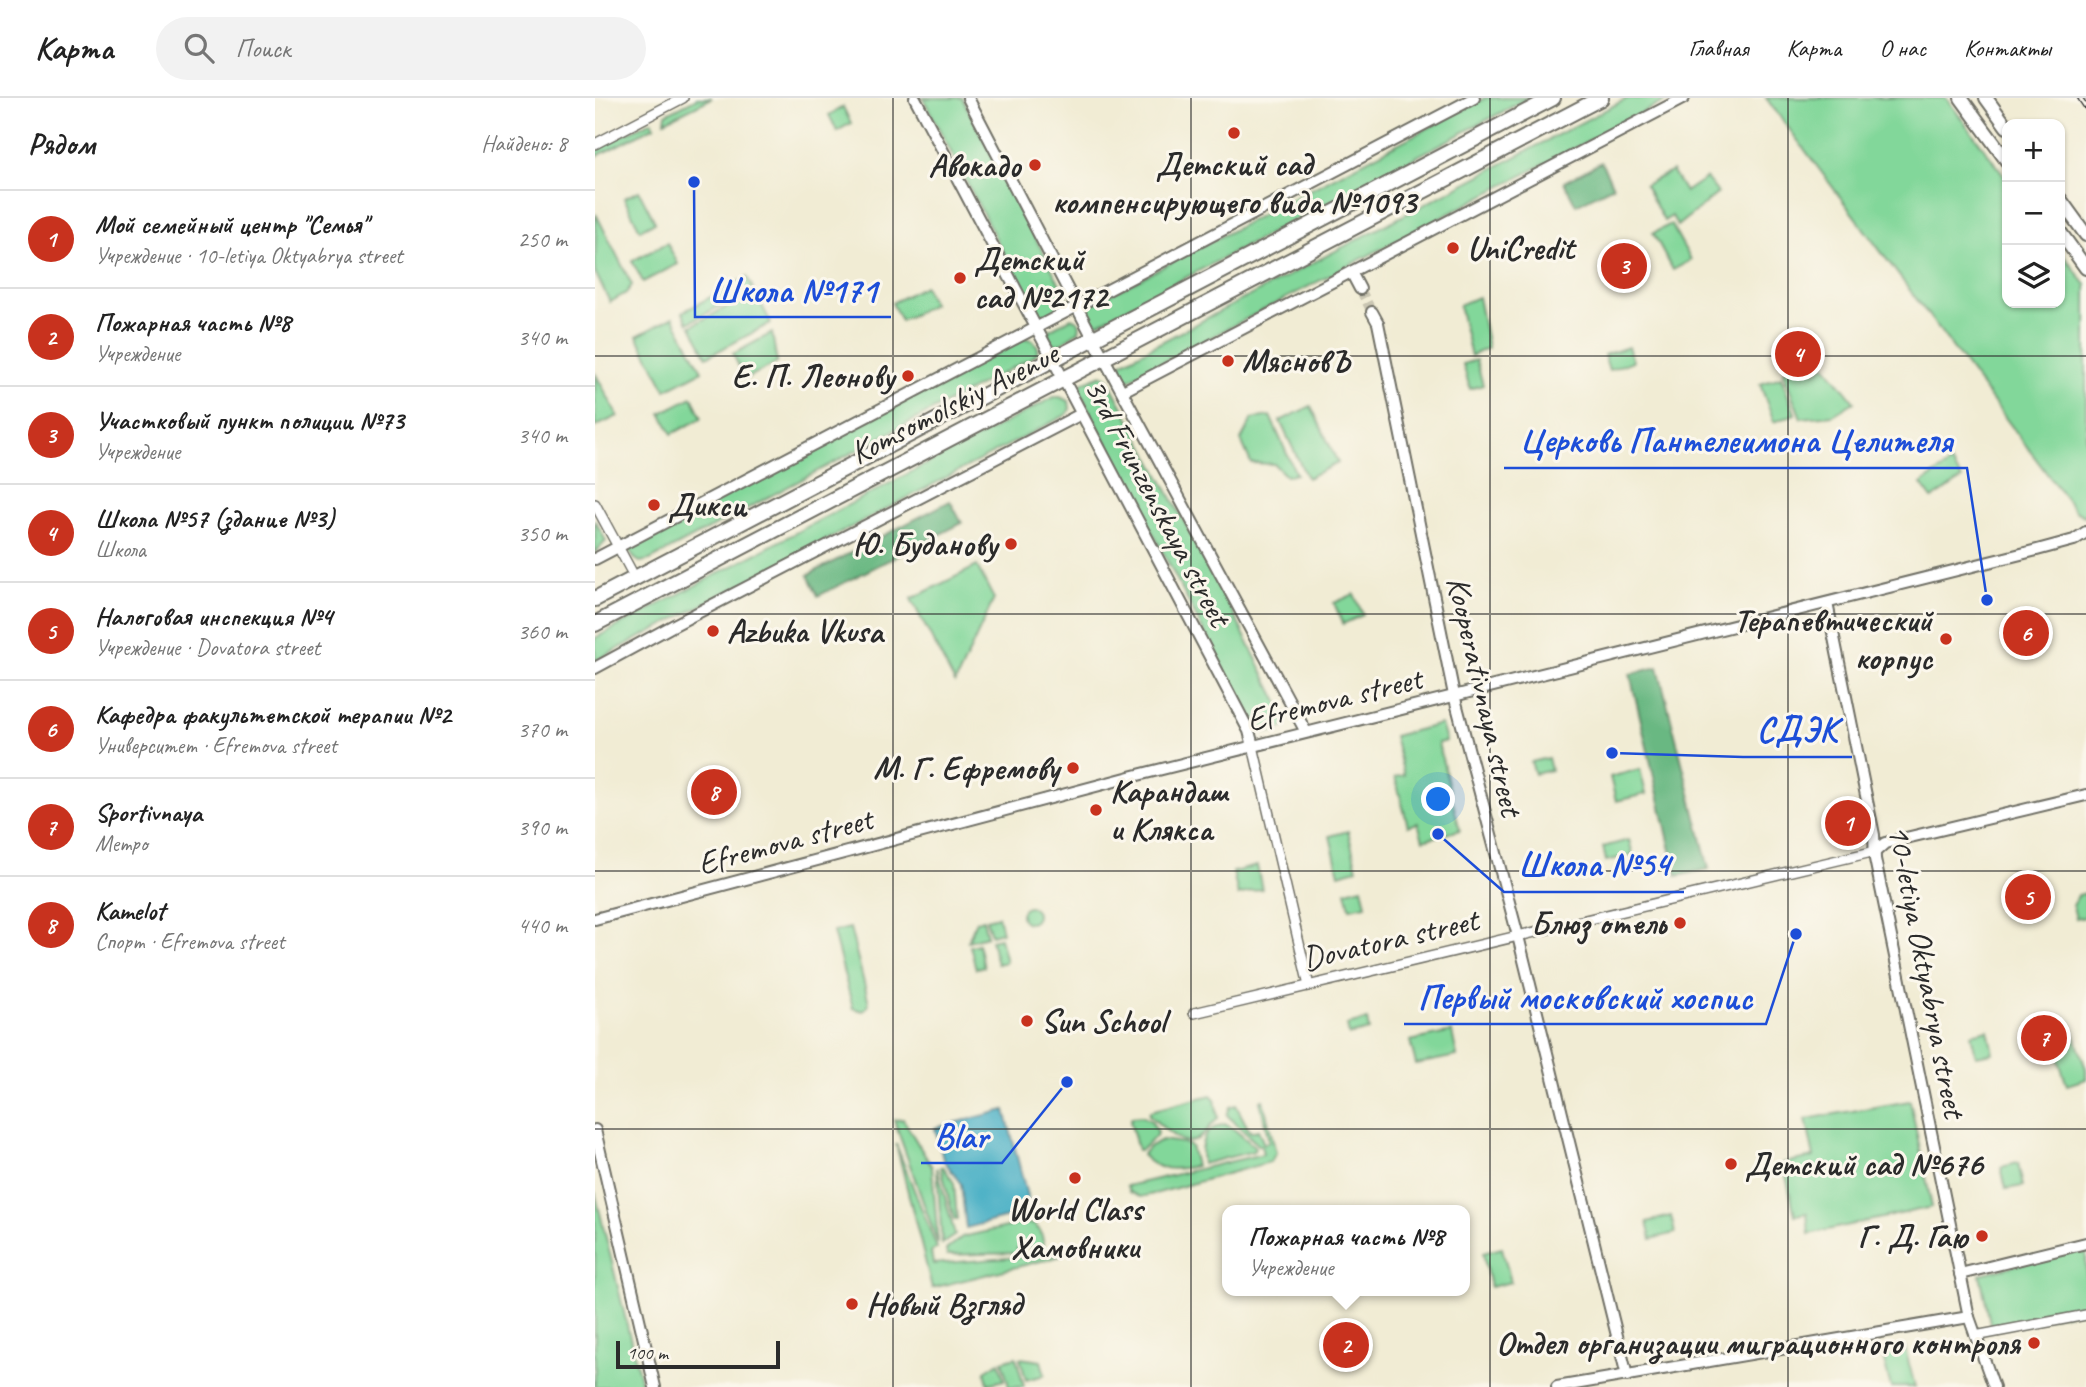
<!DOCTYPE html>
<html lang="ru">
<head>
<meta charset="utf-8">
<style>
  body { margin:0; font-family:Caveat,sans-serif; background:#f2f2f2; color:#222 }
  .controls { position:absolute; right:21px; top:21px; display:grid; overflow:hidden; border-radius:14px; box-shadow:0 2px 5px #0004 }
  .controls button { width:63px; height:63px; display:grid; place-items:center; padding:0; border:0; border-bottom:2px solid #e0e0e0; background:#fff; color:#222; font:35px sans-serif }
  .scale { position:absolute; left:21px; bottom:18px; width:164px; box-sizing:border-box; padding-left:7px; border:4px solid #2b2b2b; border-top:0; font-size:19px; line-height:24px; white-space:nowrap; color:#2b2b2b; -webkit-text-stroke:5px #fbf7ec; paint-order:stroke }
  .you { position:absolute; left:844px; top:702px; width:24px; height:24px; margin:-18px; border:5px solid #fff; border-radius:50%; background:#1a73e8; box-shadow:0 0 0 10px #1a73e833 }
  .badge { display:grid; place-items:center; width:46px; height:46px; border-radius:50%; background:#c8321e; color:#fff; font-size:23px; font-weight:700 }
  .pin { position:absolute; translate:-50% -50%; border:4px solid #fff; box-shadow:0 2px 7px #0006 }
  .popup { position:absolute; left:627px; top:1107px; width:248px; height:91px; box-sizing:border-box; display:grid; place-content:center; border-radius:14px; background:#fff; filter:drop-shadow(0 2px 5px #0005); font-size:23px; white-space:nowrap; color:#767676 }
  .popup b { font-size:26px; color:#222 }
  .popup::after { content:''; position:absolute; left:50%; top:100%; margin-left:-14px; border:14px solid transparent; border-top-color:#fff }
  .list { margin:0; padding:0; list-style:none }
  h2 { display:flex; justify-content:space-between; align-items:center; height:91px; margin:0; padding:0 28px; font-size:30px }
  h2 small { font-size:23px; font-weight:400; color:#767676 }
  .list li { display:grid; grid-template-columns:46px 1fr auto; gap:21px; align-items:center; box-sizing:border-box; height:98px; padding:0 28px; border-top:2px solid #e0e0e0 }
  .list b { display:block; font-size:26px; white-space:nowrap }
  .list p { margin:0; font-size:23px; white-space:nowrap; color:#767676 }
  .list em { font-size:23px; font-style:normal; color:#767676 }
  .icon { flex:none; width:38px; height:38px; fill:none; stroke:currentColor; stroke-width:2; stroke-linecap:round; stroke-linejoin:round }
  .map { position:relative; flex:none; width:1491px; height:1289px; overflow:hidden }
  header { display:flex; align-items:center; gap:42px; box-sizing:border-box; height:98px; padding:0 35px; background:#fff; border-bottom:2px solid #e0e0e0 }
  header strong { font-size:33px }
  nav { display:flex; gap:38px; margin-inline-start:auto; font-size:24px }
  .search { width:490px; height:63px; background:#f2f2f2; display:flex; align-items:center; gap:18px; box-sizing:border-box; padding:0 24px; border-radius:38px; color:#767676; font-size:26px }
  main { display:flex }
  aside { flex:1; background:#fff }
  .map>svg:first-child { display:block }
</style>
</head>
<body>
<header>
<strong>Карта</strong>
<div class="search"><svg class="icon" aria-label="search" viewBox="0 0 24 24"><circle cx="10" cy="10" r="6"/><path d="M15 15l6 6"/></svg>Поиск</div>
<nav><a>Главная</a><a>Карта</a><a>О нас</a><a>Контакты</a></nav>
</header>
<main>
<aside>
<h2>Рядом<small>Найдено: 8</small></h2>
<ul class="list">
<li><span class="badge">1</span><div><b>Мой семейный центр &quot;Семья&quot;</b><p>Учреждение · 10-letiya Oktyabrya street</p></div><em>250 m</em></li>
<li><span class="badge">2</span><div><b>Пожарная часть №8</b><p>Учреждение</p></div><em>340 m</em></li>
<li><span class="badge">3</span><div><b>Участковый пункт полиции №73</b><p>Учреждение</p></div><em>340 m</em></li>
<li><span class="badge">4</span><div><b>Школа №57 (здание №3)</b><p>Школа</p></div><em>350 m</em></li>
<li><span class="badge">5</span><div><b>Налоговая инспекция №4</b><p>Учреждение · Dovatora street</p></div><em>360 m</em></li>
<li><span class="badge">6</span><div><b>Кафедра факультетской терапии №2</b><p>Университет · Efremova street</p></div><em>370 m</em></li>
<li><span class="badge">7</span><div><b>Sportivnaya</b><p>Метро</p></div><em>390 m</em></li>
<li><span class="badge">8</span><div><b>Kamelot</b><p>Спорт · Efremova street</p></div><em>440 m</em></li>
</ul>
</aside>
<div class="map">
<svg width="1491" height="1289" viewBox="0 0 1491 1289">
  <rect width="100%" height="100%" fill="#fbf7ec"/>
  <filter id="ink" filterUnits="userSpaceOnUse"><feTurbulence type="fractalNoise" baseFrequency=".0143" numOctaves="2"/><feDisplacementMap in="SourceGraphic" scale="14" xChannelSelector="R" yChannelSelector="G"/><feConvolveMatrix kernelMatrix="1 2 1 2 8 2 1 2 1" color-interpolation-filters="sRGB"/></filter>
  <filter id="wash" filterUnits="userSpaceOnUse"><feTurbulence type="fractalNoise" baseFrequency=".00686" numOctaves="4" result="noise"/><feDisplacementMap in="SourceGraphic" scale="28" xChannelSelector="R" yChannelSelector="G"/><feGaussianBlur stdDeviation="1.57" result="paint"/><feColorMatrix in="noise" values="0 0 0 0 0 0 0 0 0 0 0 0 0 0 0 0 0 1.4 0 .05"/><feComposite in="paint" operator="in"/></filter>
  <g filter="url(#wash)">
    <rect width="100%" height="100%" fill="#f1ecd4"/>
    <g fill="#82d79a" stroke="#568162" stroke-width="2">
      <path d="M102,0h15l-47,23 1,-7z"/>
      <path d="M328,0h39l104,198c1,15 -20,27 -32,16z"/>
      <path d="M890,0h44l-430,225 -10,-2 -3,-10 4,-6z"/>
      <path d="M1033,0h43l-544,283c-9,-4 -9,-11 -4,-19z"/>
      <path d="M1171,0h180l61,81v124h53v-53l26,35v232l-11,-6z"/>
      <path d="M248,9l8,16 -14,8 -8,-16z"/>
      <path d="M57,23l3,5 -60,31v-8z"/>
      <path d="M1077,73l13,21 21,-14 12,15 -41,33 -5,-10 -8,5 -19,-36z"/>
      <path d="M44,93l16,31 -15,8 -16,-32z"/>
      <path d="M1,116l36,71 -6,8 -16,9 -15,-30z"/>
      <path d="M1076,126l20,36 -18,10 -20,-37z"/>
      <path d="M72,145l11,21 -35,18 -11,-21z"/>
      <path d="M152,179l6,11 -65,35 -5,-11z"/>
      <path d="M329,188l9,18 -32,17 -9,-18z"/>
      <path d="M160,194l16,31 -64,34 -16,-31z"/>
      <path d="M883,199l10,51 -17,8 -12,-51z"/>
      <path d="M78,219l29,54 -36,19 -29,-54z"/>
      <path d="M476,220l7,3 2,4 -1,6 -19,13h-7l-5,-7 1,-7z"/>
      <path d="M177,235l5,30 -32,16 -12,-25z"/>
      <path d="M429,240l9,2 5,7 -1,6 -4,4 -383,203 -10,2 -6,-4 -5,-9 4,-5z"/>
      <path d="M1033,249l5,14 -24,9 -5,-15z"/>
      <path d="M1207,258l13,16 10,-7 29,37 -21,13 -32,3 -18,-46z"/>
      <path d="M881,262l7,25 -13,4 -7,-25z"/>
      <path d="M0,275l23,43 -23,11z"/>
      <path d="M507,277l5,3 121,225 58,115 -1,8c-12,8 -21,9 -32,1l-174,-337 3,-7z"/>
      <path d="M1186,279l14,37 -21,8 -14,-38z"/>
      <path d="M97,299l10,21 -30,16 -11,-21z"/>
      <path d="M459,299h6l9,4 1,8 -4,6 -471,246v-23z"/>
      <path d="M716,308l27,57 -31,15 -27,-57z"/>
      <path d="M675,318l26,58 -10,2 -12,-12 -23,-1 -10,-23 11,-21z"/>
      <path d="M1356,365l11,16 -30,20 -11,-15z"/>
      <path d="M0,422l11,21 -11,12z"/>
      <path d="M382,468l17,33 -39,84 -44,-84z"/>
      <path d="M759,496l9,21 -20,9 -9,-21z"/>
      <path d="M846,626l5,17 -8,2 22,87 -37,10 -5,-17 -10,3 -13,-49 9,-2 -10,-39z"/>
      <path d="M953,660l3,12 -16,4 -4,-12z"/>
      <path d="M1045,671l6,25 -30,7 -6,-24z"/>
      <path d="M753,733l9,38 -18,5 -9,-38z"/>
      <path d="M1034,742l4,15 -27,6 -3,-14z"/>
      <path d="M662,768l5,23 -24,6 -5,-23z"/>
      <path d="M767,789l4,18 -16,3 -4,-17z"/>
      <path d="M1491,795v24l-10,2 -3,-13 5,-11z"/>
      <circle cx="434" cy="817" r="8"/>
      <path d="M403,818l4,16 -11,3 -5,-16z"/>
      <path d="M388,821l4,17 -19,5 8,-20z"/>
      <path d="M255,830l19,75 -2,4 -5,4 -9,-3 -20,-76z"/>
      <path d="M405,840l6,24 -9,2 -6,-24z"/>
      <path d="M383,846l6,23 -8,2 -6,-23z"/>
      <path d="M772,922l2,10 -20,5 -2,-10z"/>
      <path d="M1476,927l15,44v10l-19,6 -18,-53z"/>
      <path d="M1393,932l5,23 -17,3 -5,-22z"/>
      <path d="M857,934l5,24 -41,8 -6,-23z"/>
      <path d="M616,997l4,4 3,19c-6,6 -13,15 -20,21 -16,11 -38,-15 -49,-24l1,-4z"/>
      <path d="M668,1002l13,53 -6,9 -112,31 -18,4 -11,-5 -2,-6 136,-32 -2,-9h-3l-31,-30 3,-8 6,-2 14,27 8,-2 6,14 5,-2 -9,-41z"/>
      <path d="M1315,1003l22,106 -123,27 -2,-21 -12,2 -12,-52 31,-6 -8,-38z"/>
      <path d="M547,1018l9,5 6,10 -1,5 -15,14h-3l-8,-29 2,-4z"/>
      <path d="M308,1021l29,48 6,77 -44,-124z"/>
      <path d="M630,1026l10,6 20,17 -1,4 -52,13c-3,-21 1,-35 23,-40z"/>
      <path d="M567,1042l21,3 8,3 5,20c-20,4 -39,6 -54,-11l8,-9z"/>
      <path d="M301,1046l41,104 -6,4 2,12 127,-10 1,2 -129,32z"/>
      <path d="M1423,1065l5,23 -17,3 -5,-22z"/>
      <path d="M348,1068l11,17 3,37h-3l-13,-53z"/>
      <path d="M342,1069l18,68 -13,9z"/>
      <path d="M0,1094l47,195h-47z"/>
      <path d="M1076,1118l4,17 -24,6 -4,-17z"/>
      <path d="M430,1125l10,2 6,7 3,13 -27,3v5l-70,2 -1,-5 16,-13z"/>
      <path d="M907,1150l9,34 -21,5 -7,-34z"/>
      <path d="M1491,1150v62l-95,18 -11,-54z"/>
      <path d="M1310,1250l10,39h-24l-9,-33z"/>
      <path d="M421,1259l8,30h-15l-7,-26z"/>
      <path d="M425,1260l21,3 4,14 -19,5z"/>
      <path d="M404,1264l5,18 -16,4 -3,-13z"/>
    </g>
    <g fill="#69b882" stroke="#4a7256" stroke-width="2">
      <path d="M1006,64l12,24 -37,19 -12,-23z"/>
      <path d="M355,403l12,22 -144,73 -10,-21z"/>
      <path d="M1063,569l51,202 -32,7 -47,-202z"/>
    </g>
    <path fill="#46afc5" stroke="#386d78" stroke-width="2" d="M410,1012l26,101 -65,17 -5,-44 -18,-25 -8,-31z"/>
  </g>
  <g filter="url(#ink)">
    <g fill="none" stroke-linecap="round" stroke-linejoin="round">
      <path stroke="#c9c5b2" stroke-width="10" stroke-dasharray="10 5" stroke-linecap="butt" d="M765,191l12,23"/>
      <g stroke="#706f66" stroke-width="12">
        <g id="minor">
          <path d="M0,46l88,-46"/>
          <path d="M0,406l40,74"/>
          <path d="M658,648l56,240"/>
          <path d="M599,915l682,-162"/>
          <path d="M1380,1238l111,-21"/>
        </g>
      </g>
      <g stroke="#706f66" stroke-width="14">
        <g id="tertiary">
          <path d="M320,0l334,633 4,15"/>
          <path d="M373,0l125,240 213,394"/>
          <path d="M756,174l9,17"/>
          <path d="M777,214l6,11 76,372 64,241 109,440"/>
          <path d="M528,293l561,-293"/>
          <path d="M0,461l879,-461"/>
          <path d="M1232,505l47,232 1,24 94,458 25,70"/>
          <path d="M0,570l81,-44 405,-210"/>
          <path d="M1281,753l9,-8 201,-48"/>
          <path d="M0,821l535,-142 907,-227 37,-10 12,-8"/>
          <path d="M0,1032l60,257"/>
          <path d="M1365,1176l126,-31"/>
          <path d="M962,1289l412,-70"/>
        </g>
      </g>
      <g stroke="#706f66" stroke-width="16">
        <g id="secondary">
          <path d="M1366,0l46,63"/>
          <path d="M1391,0l21,29"/>
          <path d="M1465,101l26,36"/>
          <path d="M1465,134l26,36"/>
        </g>
      </g>
      <g stroke="#706f66" stroke-width="18">
        <g id="primary">
          <path d="M0,501l958,-501"/>
          <path d="M0,526l1006,-526"/>
        </g>
      </g>
      <use href="#minor" stroke="#fff" stroke-width="9"/>
      <use href="#tertiary" stroke="#fff" stroke-width="10"/>
      <use href="#secondary" stroke="#fff" stroke-width="12"/>
      <use href="#primary" stroke="#fff" stroke-width="14"/>
      <g stroke="#2b2b2b" stroke-width="6">
        <path id="rail" d="M1485,0l6,9"/>
      </g>
      <use href="#rail" stroke="#fbf7ec" stroke-width="3.5" stroke-dasharray="10" stroke-linecap="butt"/>
    </g>
  </g>
  <path fill="none" stroke="#2b2b2b" stroke-width="2" stroke-opacity="0.55" d="M298,0v1289M596,0v1289M895,0v1289M1193,0v1289M0,258h1491M0,516h1491M0,773h1491M0,1031h1491"/>
  <g fill="#c8321e" stroke="#fbf7ec" stroke-width="2.5">
    <circle cx="639" cy="35" r="7"/>
    <circle cx="440" cy="67" r="7"/>
    <circle cx="858" cy="150" r="7"/>
    <circle cx="365" cy="180" r="7"/>
    <circle cx="633" cy="263" r="7"/>
    <circle cx="313" cy="278" r="7"/>
    <circle cx="59" cy="407" r="7"/>
    <circle cx="416" cy="446" r="7"/>
    <circle cx="118" cy="533" r="7"/>
    <circle cx="1351" cy="541" r="7"/>
    <circle cx="478" cy="670" r="7"/>
    <circle cx="501" cy="712" r="7"/>
    <circle cx="1085" cy="825" r="7"/>
    <circle cx="432" cy="923" r="7"/>
    <circle cx="1136" cy="1066" r="7"/>
    <circle cx="480" cy="1080" r="7"/>
    <circle cx="1387" cy="1138" r="7"/>
    <circle cx="257" cy="1206" r="7"/>
    <circle cx="1439" cy="1245" r="7"/>
  </g>
  <g text-anchor="middle" dominant-baseline="central" stroke-width="6" stroke-linejoin="round" paint-order="stroke">
    <g font-size="33" font-weight="bold" fill="#2b2b2b" stroke="#fbf7ec" text-anchor="start">
      <text x="639" y="66" text-anchor="middle">Детский сад<tspan x="639" dy="38">компенсирующего вида №1093</tspan></text>
      <text x="426" y="67" text-anchor="end">Авокадо</text>
      <text x="872" y="150">UniCredit</text>
      <text x="379" y="161">Детский<tspan x="379" dy="38">сад №2172</tspan></text>
      <text x="647" y="263">МясновЪ</text>
      <text x="299" y="278" text-anchor="end">Е. П. Леонову</text>
      <text x="73" y="407">Дикси</text>
      <text x="402" y="446" text-anchor="end">Ю. Буданову</text>
      <text x="1337" y="522" text-anchor="end">Терапевтический<tspan x="1337" dy="38">корпус</tspan></text>
      <text x="132" y="533">Azbuka Vkusa</text>
      <text x="464" y="670" text-anchor="end">М. Г. Ефремову</text>
      <text x="515" y="693">Карандаш<tspan x="515" dy="38">и Клякса</tspan></text>
      <text x="1071" y="825" text-anchor="end">Блюз отель</text>
      <text x="446" y="923">Sun School</text>
      <text x="1150" y="1066">Детский сад №676</text>
      <text x="480" y="1111" text-anchor="middle">World Class<tspan x="480" dy="38">Хамовники</tspan></text>
      <text x="1373" y="1138" text-anchor="end">Г. Д. Гаю</text>
      <text x="271" y="1206">Новый Взгляд</text>
      <text x="1425" y="1245" text-anchor="end">Отдел организации миграционного контроля</text>
    </g>
    <g font-size="33" fill="#2b2b2b" stroke="#fbf7ec">
      <text transform="translate(359 305) rotate(-27)">Komsomolskiy Avenue</text>
      <text transform="translate(563 404) rotate(62)">3rd Frunzenskaya street</text>
      <text transform="translate(890 598) rotate(77)">Kooperativnaya street</text>
      <text transform="translate(739 601) rotate(-14)">Efremova street</text>
      <text transform="translate(190 743) rotate(-15)">Efremova street</text>
      <text transform="translate(795 841) rotate(-13)">Dovatora street</text>
      <text transform="translate(1332 873) rotate(79)">10-letiya Oktyabrya street</text>
    </g>
  </g>
  <path fill="none" stroke="#1d4ed8" stroke-width="2.5" d="M99 84L100 219H296M1392 502L1372 370H909M1017 655L1148 659H1257M843 736L909 794H1089M1201 836L1171 926H809M472 984L407 1065H326"/>
  <g fill="#1d4ed8" stroke="#fbf7ec" stroke-width="2.5">
    <circle cx="99" cy="84" r="7"/>
    <circle cx="1392" cy="502" r="7"/>
    <circle cx="1017" cy="655" r="7"/>
    <circle cx="843" cy="736" r="7"/>
    <circle cx="1201" cy="836" r="7"/>
    <circle cx="472" cy="984" r="7"/>
  </g>
  <g font-size="35" text-anchor="middle" font-weight="bold" fill="#1d4ed8" stroke="#fbf7ec" stroke-width="6" stroke-linejoin="round" paint-order="stroke">
    <text x="198" y="204">Школа №171</text>
    <text x="1141" y="354">Церковь Пантелеимона Целителя</text>
    <text x="1202" y="643">СДЭК</text>
    <text x="999" y="778">Школа №54</text>
    <text x="990" y="911">Первый московский хоспис</text>
    <text x="366" y="1050">Blar</text>
  </g>
</svg>
<div class="controls">
<button>+</button>
<button>−</button>
<button><svg class="icon" aria-label="layers" viewBox="0 0 24 24"><path d="M12 4l9 5-9 5-9-5zM3 14l9 5 9-5"/></svg></button>
</div>
<div class="scale">100 m</div>
<div class="you"></div>
<div class="pin badge" style="left:1253px;top:725px">1</div>
<div class="pin badge" style="left:751px;top:1247px">2</div>
<div class="popup"><b>Пожарная часть №8</b>Учреждение</div>
<div class="pin badge" style="left:1029px;top:168px">3</div>
<div class="pin badge" style="left:1203px;top:256px">4</div>
<div class="pin badge" style="left:1433px;top:799px">5</div>
<div class="pin badge" style="left:1431px;top:535px">6</div>
<div class="pin badge" style="left:1449px;top:940px">7</div>
<div class="pin badge" style="left:119px;top:694px">8</div>
</div>
</main>
</body>
</html>
